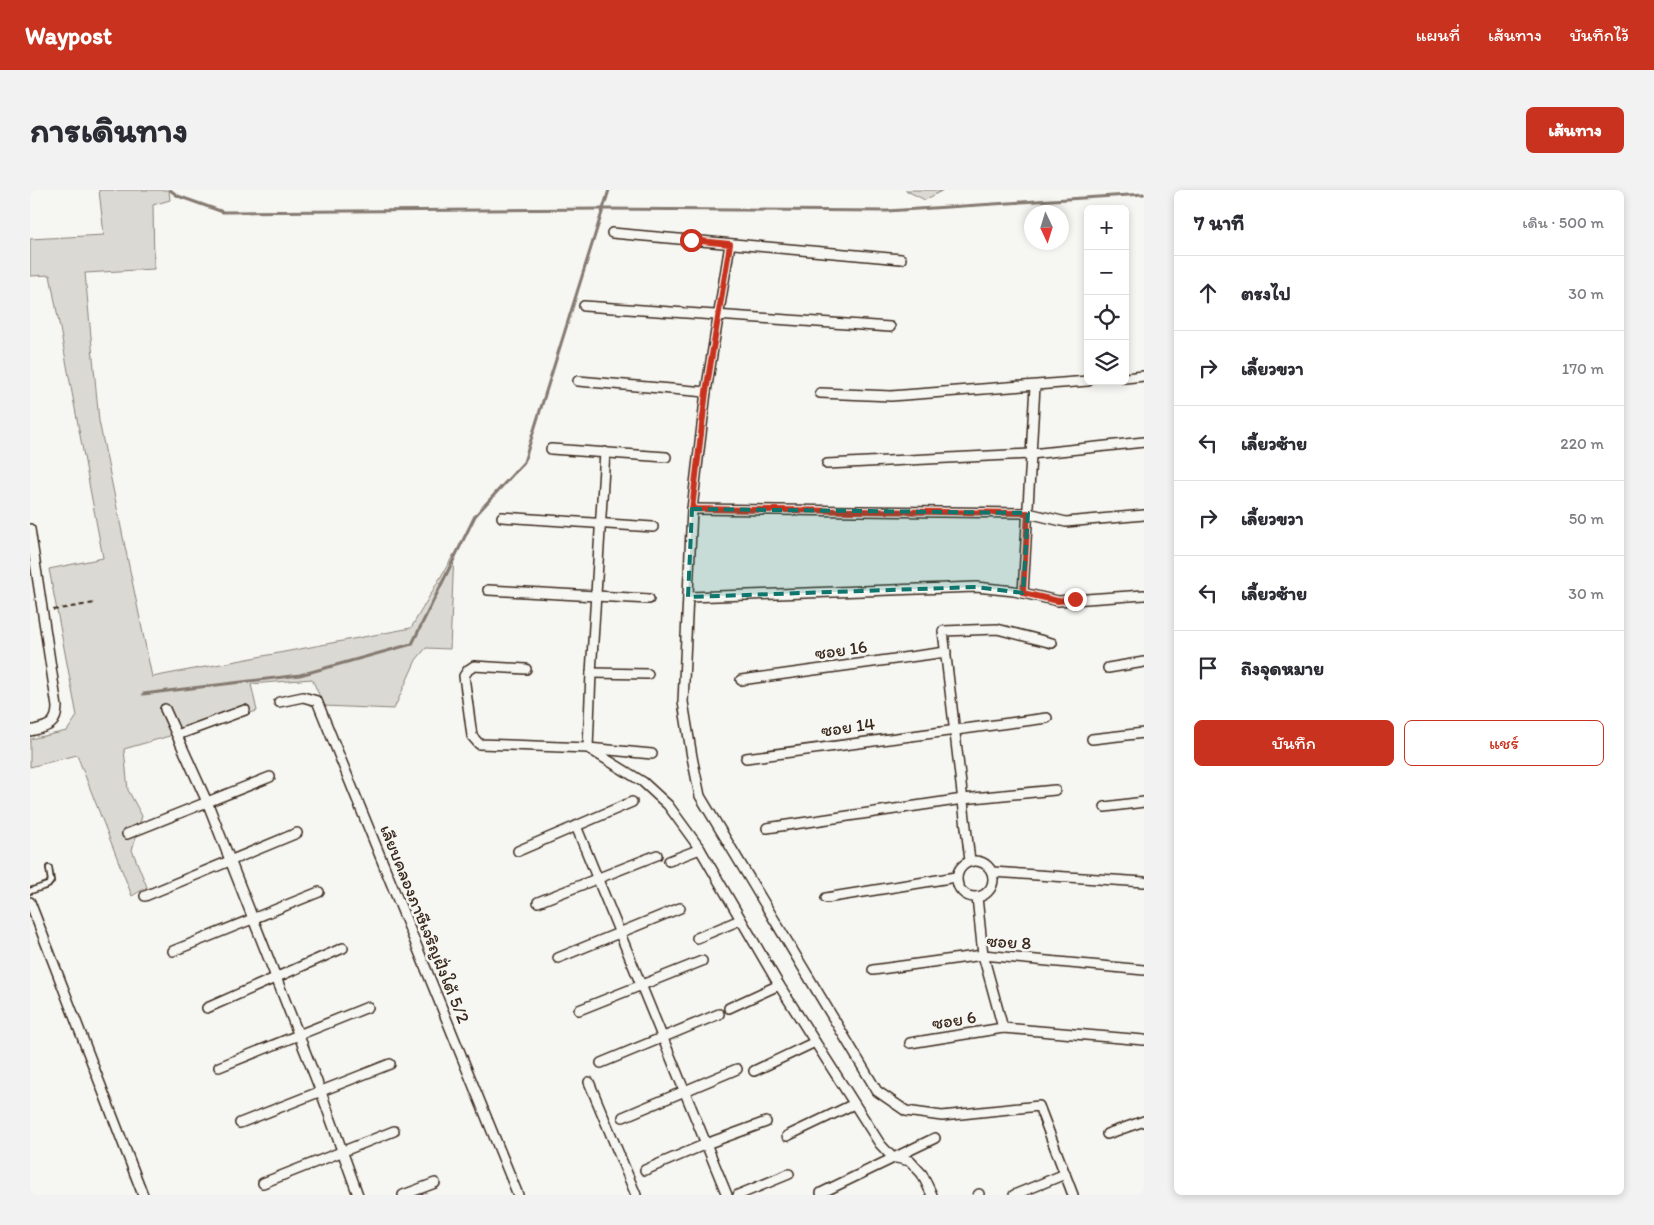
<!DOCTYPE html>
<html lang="th">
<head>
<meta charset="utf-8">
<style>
  body { margin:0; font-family:Itim,"Playpen Sans Thai",sans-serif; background:#f2f2f3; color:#2b2b33 }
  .controls { position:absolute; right:15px; top:15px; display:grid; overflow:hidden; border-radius:8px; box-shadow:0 2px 8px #0003 }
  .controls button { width:45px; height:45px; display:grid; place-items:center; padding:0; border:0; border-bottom:1px solid #e1e1e2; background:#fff; color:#2b2b33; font:25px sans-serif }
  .compass { position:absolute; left:994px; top:15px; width:45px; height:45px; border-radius:50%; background:#fff; box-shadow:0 2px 8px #0003; rotate:176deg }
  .stop { position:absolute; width:15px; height:15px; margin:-11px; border:4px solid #c8321e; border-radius:50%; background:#fff }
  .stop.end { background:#c8321e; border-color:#fff; box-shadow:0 1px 5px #0008 }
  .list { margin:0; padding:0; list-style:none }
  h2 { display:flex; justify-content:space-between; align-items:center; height:65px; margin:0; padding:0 20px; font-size:21px }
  h2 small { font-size:16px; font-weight:400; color:#7c7c81 }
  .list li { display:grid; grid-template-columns:32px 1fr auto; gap:15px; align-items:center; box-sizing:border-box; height:75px; padding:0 20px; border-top:1px solid #e1e1e2 }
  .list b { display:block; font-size:19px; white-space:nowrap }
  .list em { font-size:16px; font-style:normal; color:#7c7c81 }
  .actions { display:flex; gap:10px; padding:15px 20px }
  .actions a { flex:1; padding:11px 0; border:1px solid #c8321e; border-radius:8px; text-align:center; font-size:18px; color:#c8321e }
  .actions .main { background:#c8321e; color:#fff }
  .icon { flex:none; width:28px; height:28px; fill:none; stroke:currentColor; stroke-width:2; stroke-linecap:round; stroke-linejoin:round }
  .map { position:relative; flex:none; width:1114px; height:1005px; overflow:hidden; border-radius:8px }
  header { display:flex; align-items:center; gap:30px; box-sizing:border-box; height:70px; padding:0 25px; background:#c8321e; color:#fff }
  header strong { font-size:24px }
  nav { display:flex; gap:28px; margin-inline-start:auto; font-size:18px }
  .intro { display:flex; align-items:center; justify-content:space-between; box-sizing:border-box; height:120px; padding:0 30px }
  h1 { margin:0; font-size:35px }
  .button { padding:12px 22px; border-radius:8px; background:#c8321e; color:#fff; font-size:18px; font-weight:700 }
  main { display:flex; gap:30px; padding:0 30px }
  aside { flex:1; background:#fff; border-radius:8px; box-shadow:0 2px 8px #0003 }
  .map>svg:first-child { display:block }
</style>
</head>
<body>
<header>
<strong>Waypost</strong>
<nav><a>แผนที่</a><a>เส้นทาง</a><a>บันทึกไว้</a></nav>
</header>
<div class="intro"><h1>การเดินทาง</h1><a class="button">เส้นทาง</a></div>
<main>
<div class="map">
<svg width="1114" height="1005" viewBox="0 0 1114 1005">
  <rect width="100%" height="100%" fill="#f6f6f2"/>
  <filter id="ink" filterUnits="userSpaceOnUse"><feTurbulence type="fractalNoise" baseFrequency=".02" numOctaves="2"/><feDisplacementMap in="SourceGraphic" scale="10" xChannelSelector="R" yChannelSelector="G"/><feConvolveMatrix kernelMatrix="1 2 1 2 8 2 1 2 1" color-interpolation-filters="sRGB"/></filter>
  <g filter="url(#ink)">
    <g fill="#dad9d3" stroke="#8a8278">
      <path d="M69,0h70l1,10 -17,5 1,64 -69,4 14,148 53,256 259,-49 43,-74 -4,95 -24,-1 -10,12 -22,49 -70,-3 -12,-27 -61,5 6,27 -133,38 4,41 14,26 -10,34 15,37 -15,9 -55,-141 -47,12v-28l37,-8 10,-15 -28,-147 54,-11 -53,-283 -20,1v-37l74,-4z"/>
      <path d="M875,0h38l-18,10z"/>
    </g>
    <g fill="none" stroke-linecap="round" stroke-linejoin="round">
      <g stroke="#857a71" stroke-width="3">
        <path d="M140,0l8,6 45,16 380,-3 284,2 257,-17"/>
        <path d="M113,504l157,-19 112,-31 63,-128 49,-54 85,-272"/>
      </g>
      <g stroke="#3b2a1e" stroke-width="8">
        <path id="service" d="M0,701l18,-6 3,-4 -2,-13"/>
      </g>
      <g stroke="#3b2a1e" stroke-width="12">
        <g id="minor">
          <path d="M582,43l289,26"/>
          <path d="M700,54l-24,148 -14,117 -9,193 9,55 8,39 177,295 29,20 36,5 97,-10 34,89"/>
          <path d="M554,116l306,21"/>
          <path d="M1095,188l19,-2"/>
          <path d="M548,191l128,11"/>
          <path d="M790,203l71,3 197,-15"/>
          <path d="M521,259l115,8"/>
          <path d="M575,262l-14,221 -3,75 55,34 25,23 32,44 79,136 101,159 12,13 18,4 12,13 10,21"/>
          <path d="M797,274l204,-10 113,-12"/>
          <path d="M662,319l336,4 38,9 78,-7"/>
          <path d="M472,327l151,10"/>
          <path d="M0,339l27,178c0,19 -11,20 -27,24"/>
          <path d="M458,400l161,9"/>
          <path d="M993,403l12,-207"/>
          <path d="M658,407l288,-10 38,4 44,10 86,-6"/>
          <path d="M1078,478l36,-6"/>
          <path d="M496,479l-52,-3 -6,4 -4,6 8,60 7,8 109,4 64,6"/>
          <path d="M561,483l57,1"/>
          <path d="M711,490l205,-28"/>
          <path d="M249,512l24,-5 14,4 201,494"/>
          <path d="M135,519l43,95 113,288 37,103"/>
          <path d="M147,545l68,-25"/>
          <path d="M1062,549l52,-6"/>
          <path d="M716,568l301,-40"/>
          <path d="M1075,617l39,-5"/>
          <path d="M546,636l151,369"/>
          <path d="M737,638l196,-29 92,-9"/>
          <path d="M97,644l143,-57"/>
          <path d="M488,661l114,-49"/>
          <circle cx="945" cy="689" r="18"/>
          <path d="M639,671l31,-12"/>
          <path d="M940,671l-27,-230 54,-2 55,14"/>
          <path d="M962,682l152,10"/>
          <path d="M115,706l152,-63"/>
          <path d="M947,707l6,58 20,73"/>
          <path d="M796,708l130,-21"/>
          <path d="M0,712l113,293"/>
          <path d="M508,712l119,-47"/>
          <path d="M667,748l43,-18"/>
          <path d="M143,761l146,-59"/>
          <path d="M528,768l122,-50"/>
          <path d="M843,780l110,-15 161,15"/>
          <path d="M177,818l136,-60"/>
          <path d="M699,818l50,-23"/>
          <path d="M549,820l123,-49"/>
          <path d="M880,853l93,-15 141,12"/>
          <path d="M571,873l118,-49"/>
          <path d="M189,877l149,-60"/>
          <path d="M724,881l61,-29"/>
          <path d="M559,892l47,113"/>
          <path d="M593,927l114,-48"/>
          <path d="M210,933l150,-59"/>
          <path d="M1077,944l37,-13"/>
          <path d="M757,946l67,-32"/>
          <path d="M615,980l61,-26 60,-22"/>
          <path d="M233,993l131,-52"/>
          <path d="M791,1003l114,-55"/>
          <path d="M373,1005l32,-12"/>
          <path d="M708,1005l51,-21"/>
          <path d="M948,1005l1,-1"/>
          <path d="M984,1005l51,-21"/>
        </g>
      </g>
      <path stroke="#3b2a1e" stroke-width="2" stroke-dasharray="5 4" stroke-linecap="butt" d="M23,420l42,-7"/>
      <use href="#service" stroke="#f6f6f2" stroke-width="4.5"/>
      <use href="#minor" stroke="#f6f6f2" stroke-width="9"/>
    </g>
  </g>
  <g fill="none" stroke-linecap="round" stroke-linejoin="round" filter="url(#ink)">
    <path stroke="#c8321e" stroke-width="6" d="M661,50l39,4 -24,148 -14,117 336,4 -5,80 35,8 17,-2"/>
  </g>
  <path fill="#0f766e" fill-opacity="0.2" stroke="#0f766e" stroke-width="4" stroke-dasharray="10 6" stroke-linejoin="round" d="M662,319l336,4 -5,80 -47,-6 -288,10z"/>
  <g text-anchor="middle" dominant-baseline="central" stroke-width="5" stroke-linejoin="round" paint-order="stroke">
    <g font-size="18" fill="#3b2a1e" stroke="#f6f6f2">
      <text transform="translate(811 460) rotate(-8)">ซอย 16</text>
      <text transform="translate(818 537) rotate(-8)">ซอย 14</text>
      <text transform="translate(395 734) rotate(68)">เลียบคลองภาษีเจริญฝั่งใต้ 5/2</text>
      <text transform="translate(979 752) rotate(4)">ซอย 8</text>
      <text transform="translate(924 830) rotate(-9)">ซอย 6</text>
    </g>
  </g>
</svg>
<div class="controls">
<button>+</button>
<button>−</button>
<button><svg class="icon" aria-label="locate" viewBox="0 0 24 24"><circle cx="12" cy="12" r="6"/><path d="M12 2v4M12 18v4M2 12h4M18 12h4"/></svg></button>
<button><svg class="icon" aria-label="layers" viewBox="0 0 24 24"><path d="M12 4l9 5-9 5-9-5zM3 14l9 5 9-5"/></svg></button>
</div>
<svg class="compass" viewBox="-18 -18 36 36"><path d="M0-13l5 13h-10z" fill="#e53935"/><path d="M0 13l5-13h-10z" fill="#7c7c81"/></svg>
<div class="stop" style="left:661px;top:50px"></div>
<div class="stop end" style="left:1045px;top:409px"></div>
</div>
<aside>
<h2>7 นาที<small>เดิน · 500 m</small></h2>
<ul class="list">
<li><svg class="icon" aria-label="ahead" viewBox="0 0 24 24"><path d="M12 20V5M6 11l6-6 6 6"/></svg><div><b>ตรงไป</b></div><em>30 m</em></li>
<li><svg class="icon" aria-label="right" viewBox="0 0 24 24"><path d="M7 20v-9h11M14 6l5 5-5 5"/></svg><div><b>เลี้ยวขวา</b></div><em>170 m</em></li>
<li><svg class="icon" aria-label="left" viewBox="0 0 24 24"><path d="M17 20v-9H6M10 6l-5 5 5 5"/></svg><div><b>เลี้ยวซ้าย</b></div><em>220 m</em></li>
<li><svg class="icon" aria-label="right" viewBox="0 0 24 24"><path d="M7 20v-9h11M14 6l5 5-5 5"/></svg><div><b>เลี้ยวขวา</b></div><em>50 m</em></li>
<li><svg class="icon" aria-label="left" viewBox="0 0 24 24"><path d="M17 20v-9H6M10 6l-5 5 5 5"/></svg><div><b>เลี้ยวซ้าย</b></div><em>30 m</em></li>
<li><svg class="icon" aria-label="arrive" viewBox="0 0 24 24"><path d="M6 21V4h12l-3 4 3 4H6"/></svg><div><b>ถึงจุดหมาย</b></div></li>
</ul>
<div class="actions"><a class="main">บันทึก</a><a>แชร์</a></div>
</aside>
</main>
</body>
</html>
